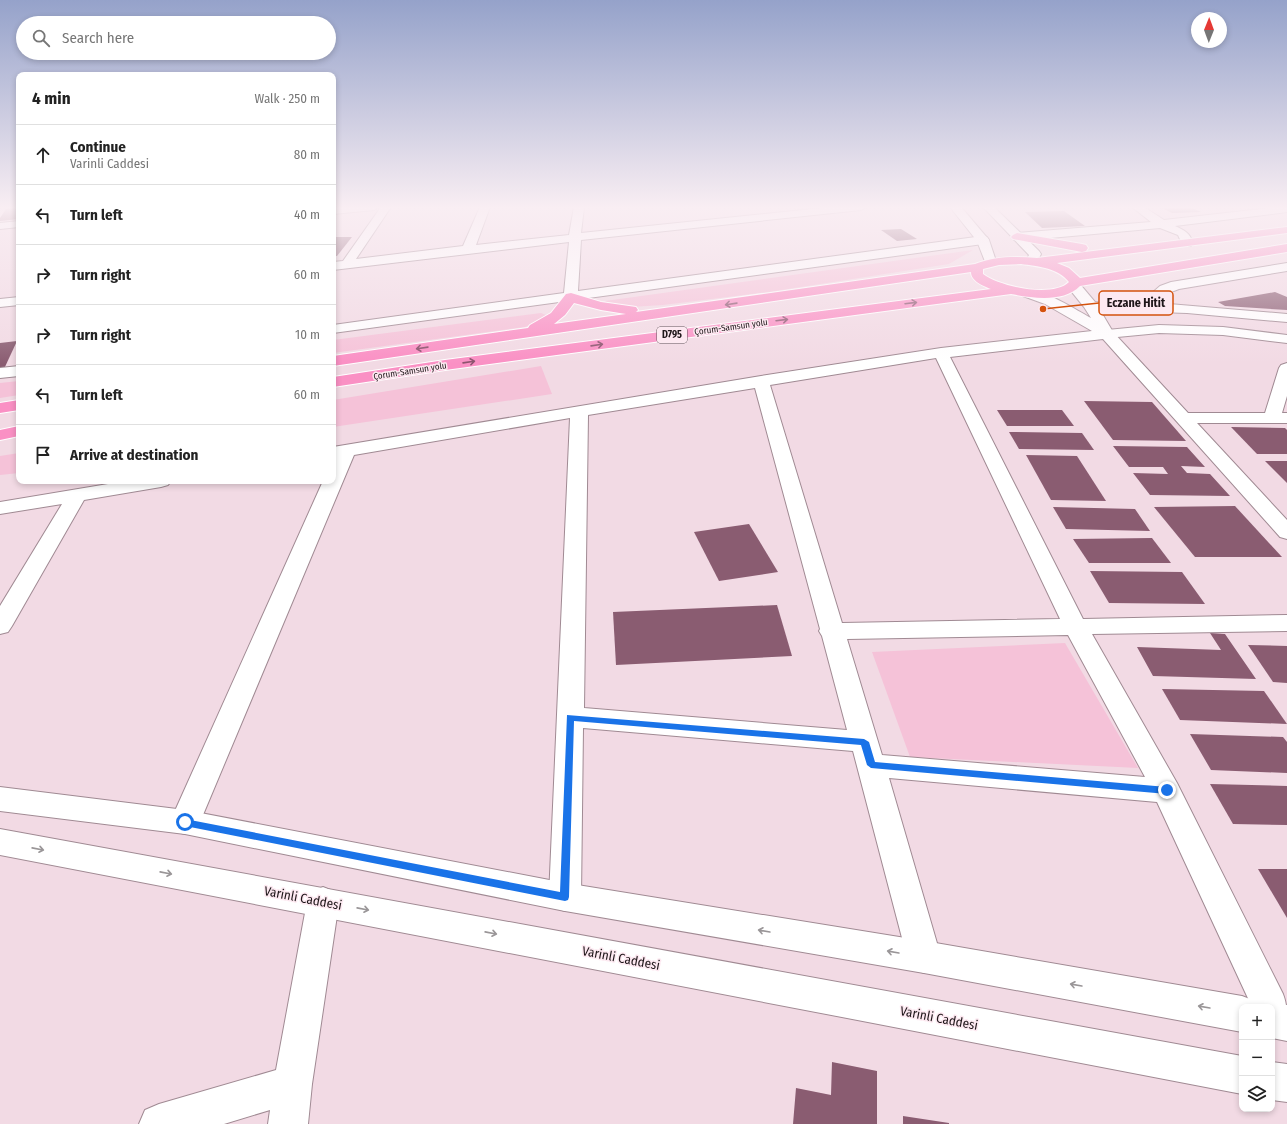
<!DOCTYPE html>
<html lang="en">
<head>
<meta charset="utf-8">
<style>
  body { margin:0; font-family:"Fira Sans Condensed",sans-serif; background:#f2f2f2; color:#222 }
  .controls { position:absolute; right:12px; bottom:12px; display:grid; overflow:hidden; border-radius:8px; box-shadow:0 2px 6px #0003 }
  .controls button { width:36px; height:36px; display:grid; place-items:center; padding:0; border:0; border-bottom:1px solid #e0e0e0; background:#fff; color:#222; font:20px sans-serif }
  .compass { position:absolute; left:1191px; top:12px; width:36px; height:36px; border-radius:50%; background:#fff; box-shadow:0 2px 6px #0003; rotate:1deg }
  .stop { position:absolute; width:12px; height:12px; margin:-9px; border:3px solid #1a73e8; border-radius:50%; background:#fff }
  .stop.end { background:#1a73e8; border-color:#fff; box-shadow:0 1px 4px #0008 }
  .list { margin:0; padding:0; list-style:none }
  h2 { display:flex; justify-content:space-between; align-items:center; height:52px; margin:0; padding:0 16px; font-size:17px }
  h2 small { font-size:13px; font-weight:400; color:#767676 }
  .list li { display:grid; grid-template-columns:26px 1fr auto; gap:12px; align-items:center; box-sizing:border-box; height:60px; padding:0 16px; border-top:1px solid #e0e0e0 }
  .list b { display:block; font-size:15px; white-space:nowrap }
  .list p { margin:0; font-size:13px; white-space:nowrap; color:#767676 }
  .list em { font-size:13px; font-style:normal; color:#767676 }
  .icon { flex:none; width:22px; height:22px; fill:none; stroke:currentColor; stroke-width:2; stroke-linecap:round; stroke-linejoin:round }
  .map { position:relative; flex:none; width:1287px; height:1124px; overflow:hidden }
  .search { position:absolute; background:#fff; box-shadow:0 2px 6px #0003; left:16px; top:16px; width:320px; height:44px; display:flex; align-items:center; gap:10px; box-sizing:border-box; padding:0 14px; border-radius:22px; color:#767676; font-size:15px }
  .panel { position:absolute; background:#fff; box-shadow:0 2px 6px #0003; left:16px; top:72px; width:320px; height:412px; border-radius:8px }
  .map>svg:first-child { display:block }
</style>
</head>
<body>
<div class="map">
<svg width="1287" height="1124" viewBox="0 0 1287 1124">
  <rect width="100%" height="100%" fill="#f2dae4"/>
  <g fill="#f5c2d8">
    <path d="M973,250l-24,14 -180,28 -106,13 -48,3 -10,-7z"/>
    <path d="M541,313l7,3 -23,11 -192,26v-13z"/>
    <path d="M541,366l11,28 -219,33v-27z"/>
    <path d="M19,381v14l-19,3v-15z"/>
    <path d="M19,453v20l-19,2v-19z"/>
    <path d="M1065,643l73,125 -228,-11 -38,-105z"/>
  </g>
  <g fill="#8a5c71">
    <path d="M19,207v12l-19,2v-3l6,-9z"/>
    <path d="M1160,207h30l11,5 -29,1z"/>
    <path d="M1064,211l21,15 -43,2 -17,-16z"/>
    <path d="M901,229l16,10 -20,2 -16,-11z"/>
    <path d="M333,237h19l-15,19h-4z"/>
    <path d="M1275,292l12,5v13l-62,-4 -7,-4z"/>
    <path d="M17,341l-13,28 -4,1v-27z"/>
    <path d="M1084,401l68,1 34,39 -73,-1z"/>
    <path d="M997,410h65l12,16h-67z"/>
    <path d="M1231,427l54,1 2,2v24h-30z"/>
    <path d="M1009,432l73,1 12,17 -75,-1z"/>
    <path d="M1113,446l74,1 18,20 -24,-1 6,7 23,1 20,22 -80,-1 -17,-22 35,1 -5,-7h-34z"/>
    <path d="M1026,455l51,1 29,45 -55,-1z"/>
    <path d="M1265,461h22v22z"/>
    <path d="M1235,506l47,51h-87l-41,-50z"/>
    <path d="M1053,507l82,2 15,22 -84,-2z"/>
    <path d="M749,524l29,48 -59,9 -25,-49z"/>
    <path d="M1152,538l19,25h-82l-16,-24z"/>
    <path d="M1090,571l92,1 23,32 -96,-1z"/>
    <path d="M777,605l15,51 -176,9 -3,-53z"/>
    <path d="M1210,633l15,1 31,45 -103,-3 -16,-29 84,3z"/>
    <path d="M1248,645l39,1v37l-14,-1z"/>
    <path d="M1162,689l102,2 23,33 -107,-4z"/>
    <path d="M1190,734l93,3 4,5v31l-76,-3z"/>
    <path d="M1210,784l77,2v39l-54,-1z"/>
    <path d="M1258,869h29v49z"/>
    <path d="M832,1062l45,9v53h-84l3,-36 35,7z"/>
    <path d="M903,1116l46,7v1h-46z"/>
  </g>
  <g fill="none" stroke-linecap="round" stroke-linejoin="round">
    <g stroke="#a08a93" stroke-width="2">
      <g id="minor">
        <path d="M342,207h37l-5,3 -41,4v-6z"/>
        <path d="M381,207h10l-35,52 107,-13 17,-39h10l-14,38 93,-10 5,-28h10l-3,26 251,-26h34l-5,3 -280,30 -3,51 405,-55 4,1 2,3 -2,3 -4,1 -650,89v-8l231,-32 5,-51 -236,28v-8l10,-1z"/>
        <path d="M1132,207h12l20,13 114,-13h9v5l-112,14c9,4 15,7 18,17l-2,3h-8l-5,-11 -18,-7 -143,13 -4,-2 -2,-2 2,-2 4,-2 134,-11z"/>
        <path d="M19,221v6l-19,2v-6z"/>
        <path d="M1287,263v8l-108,18 -13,5 3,10 118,10v8l-100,-9 -87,-3 13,22 75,81h77l14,-45 2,-3 6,-2v33l-5,17h5v10h-90l90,97v19l-7,-2 -177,-198 -153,18 133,262 204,-4v16l-195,3 85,149 106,211c4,11 4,15 0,26l-11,4v-17h-20l-95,-205 -268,-24 52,179 -5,11 -12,5 -12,-5 -5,-11 -54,-206 -270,-23 -2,169 -4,10 -12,4 -12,-4 -4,-10 21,-479 -216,37 -154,367 -4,9 -11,3 -11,-3 -4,-9 153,-341h10v-34l428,-71 180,-28 151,-17 -47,-27 -22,-8 -2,-3 2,-3c16,-4 53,20 68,28l-7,-11 -17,-21 2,-3h10l16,19 60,2 -3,-11 8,-7 11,-4zM936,358l124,261 -218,4 -72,-238zM755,388l65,241 -1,2 3,5 25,94 -263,-22 4,-293zM1068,635l77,142 -263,-22 -35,-116z"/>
        <path d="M19,297v8l-19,2v-8z"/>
        <path d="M19,366v10l-19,2v-10z"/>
        <path d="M126,481h45l-3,4 -7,2 -77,13 -72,126 -4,6 -8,2v-28l62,-102 -62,10v-12z"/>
        <path d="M323,887l12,5 4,10 -27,182 -4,40h-40l2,-14 -46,14h-85l6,-14 14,-6 117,-34 31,-168 4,-10z"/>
      </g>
    </g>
    <g stroke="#a08a93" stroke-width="2">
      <g id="tertiary">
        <path d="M950,207h11l28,33 7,21 -2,3h-8l-9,-23z"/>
        <path d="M983,207h11l45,44 2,3 -5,10h-8l-2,-3 3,-6z"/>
        <path d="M1159,325l64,2 64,8v8l-64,-8 -64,-2 -52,5 -5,-1 -2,-3 2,-3 5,-1z"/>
        <path d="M0,787l185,23 380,73 359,58 318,55 13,5 2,6h-15v25l-318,-59 -359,-62 -380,-77 -185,-23z"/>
        <path d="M0,829l1242,227v38l-1242,-239z"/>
        <path d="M1272,1002l15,3v36l-15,-3v-31h-12z"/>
        <path d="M1272,1062l15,2v38l-15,-2z"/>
      </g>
    </g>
    <g stroke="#fff" stroke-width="2">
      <g id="trunk">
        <path d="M1287,227v6l-230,30 12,5 11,10 207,-34v8l-207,34c-17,17 -47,12 -69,8l-566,76 -112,17v-10l112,-17 546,-71c-8,-3 -20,-8 -20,-17l-638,94v-10l195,-28 2,-3 21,-12 15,-19 5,-1 30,9 35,5 2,3 -2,2 339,-48c20,-8 41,-8 62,-6zM1021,264c17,2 37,4 48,18 -16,16 -69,5 -86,-8v-5l16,-4zM574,303l27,7 25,4 -72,10 11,-9z"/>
        <path d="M1017,233l65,11 4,1 2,3 -2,3 -4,1 -69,-13 -2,-2 2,-2z"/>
        <path d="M19,400v10l-19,3v-10z"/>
        <path d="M19,426v10l-19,4v-10z"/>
      </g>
    </g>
    <use href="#minor" fill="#fff" fill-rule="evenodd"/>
    <use href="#tertiary" fill="#fff" fill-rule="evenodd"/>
    <use href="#trunk" fill="#fa90c4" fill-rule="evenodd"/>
  </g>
  <defs><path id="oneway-shaft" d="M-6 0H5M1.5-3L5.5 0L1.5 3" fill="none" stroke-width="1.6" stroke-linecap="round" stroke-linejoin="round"/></defs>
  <g stroke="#8c536e">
    <use href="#oneway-shaft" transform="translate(911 303) rotate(-7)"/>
    <use href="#oneway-shaft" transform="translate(731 304) rotate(172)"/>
    <use href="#oneway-shaft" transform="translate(782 320) rotate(-7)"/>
    <use href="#oneway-shaft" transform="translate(597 345) rotate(-8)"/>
    <use href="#oneway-shaft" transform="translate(422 348) rotate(172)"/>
    <use href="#oneway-shaft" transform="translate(469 362) rotate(-8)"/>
  </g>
  <g stroke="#9a9698">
    <use href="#oneway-shaft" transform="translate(38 849) rotate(11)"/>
    <use href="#oneway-shaft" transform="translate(166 873) rotate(11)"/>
    <use href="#oneway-shaft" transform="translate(363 909) rotate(11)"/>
    <use href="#oneway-shaft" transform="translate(764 931) rotate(-170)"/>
    <use href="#oneway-shaft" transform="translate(491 933) rotate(11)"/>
    <use href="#oneway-shaft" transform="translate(893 952) rotate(-170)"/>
    <use href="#oneway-shaft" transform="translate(1076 985) rotate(-170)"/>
    <use href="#oneway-shaft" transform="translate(1204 1007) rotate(-170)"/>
  </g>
  <linearGradient id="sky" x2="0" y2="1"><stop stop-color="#95a2ca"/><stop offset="0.57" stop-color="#f9eef3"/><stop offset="1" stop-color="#f9eef3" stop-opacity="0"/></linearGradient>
  <rect width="1287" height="364" fill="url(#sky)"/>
  <path fill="#1a73e8" d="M567,715l297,24 5,3 6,20 292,25 4,3 -4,4 -296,-26 -4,-3 -6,-20 -287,-24 -5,176 -1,3 -3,1 -380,-75 -4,-4 4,-3 375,73z"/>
  <g text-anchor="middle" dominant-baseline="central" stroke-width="3" stroke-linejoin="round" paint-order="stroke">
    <g font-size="9" fill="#1e1619" stroke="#fde9f1">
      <text transform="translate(731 327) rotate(-8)">Çorum-Samsun yolu</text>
      <text transform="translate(410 371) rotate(-9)">Çorum-Samsun yolu</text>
    </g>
    <rect fill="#fde9f1" stroke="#61555a" stroke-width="1" x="657" y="327" width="30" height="16" rx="3"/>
    <g font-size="10" font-weight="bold" fill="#1e1619">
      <text x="672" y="335">D795</text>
    </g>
    <g font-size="13" fill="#1e1619" stroke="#fde9f1">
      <text transform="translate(303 898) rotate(11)">Varinli Caddesi</text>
      <text transform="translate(621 958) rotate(11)">Varinli Caddesi</text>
      <text transform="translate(939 1018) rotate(11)">Varinli Caddesi</text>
    </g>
  </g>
  <path fill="none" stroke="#d4520d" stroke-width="1.5" d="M1043 309L1099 303"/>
  <circle fill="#d4520d" stroke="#fde9f1" stroke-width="1.5" cx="1043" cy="309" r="4"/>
  <rect fill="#fde9f1" stroke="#d4520d" stroke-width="1.5" x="1099" y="291" width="74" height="24" rx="4"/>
  <g font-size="12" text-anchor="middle" font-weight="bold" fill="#1e1619">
    <text x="1136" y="307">Eczane Hitit</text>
  </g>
</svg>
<div class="controls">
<button>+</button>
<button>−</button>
<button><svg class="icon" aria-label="layers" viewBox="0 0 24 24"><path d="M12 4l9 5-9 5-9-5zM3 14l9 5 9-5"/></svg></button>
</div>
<svg class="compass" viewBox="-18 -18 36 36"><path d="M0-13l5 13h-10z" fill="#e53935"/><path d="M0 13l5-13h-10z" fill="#767676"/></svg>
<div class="stop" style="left:185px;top:822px"></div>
<div class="stop end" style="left:1167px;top:790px"></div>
<div class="search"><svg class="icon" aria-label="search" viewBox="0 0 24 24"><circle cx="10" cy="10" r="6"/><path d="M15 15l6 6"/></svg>Search here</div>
<section class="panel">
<h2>4 min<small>Walk · 250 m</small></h2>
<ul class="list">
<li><svg class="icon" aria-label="ahead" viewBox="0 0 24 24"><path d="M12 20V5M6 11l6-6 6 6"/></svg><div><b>Continue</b><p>Varinli Caddesi</p></div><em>80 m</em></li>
<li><svg class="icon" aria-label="left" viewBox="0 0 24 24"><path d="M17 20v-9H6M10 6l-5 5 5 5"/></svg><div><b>Turn left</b></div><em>40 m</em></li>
<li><svg class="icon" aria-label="right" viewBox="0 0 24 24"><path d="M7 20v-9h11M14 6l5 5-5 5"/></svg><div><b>Turn right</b></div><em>60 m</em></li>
<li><svg class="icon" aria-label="right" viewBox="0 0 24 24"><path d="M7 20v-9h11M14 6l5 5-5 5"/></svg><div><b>Turn right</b></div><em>10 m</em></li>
<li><svg class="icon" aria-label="left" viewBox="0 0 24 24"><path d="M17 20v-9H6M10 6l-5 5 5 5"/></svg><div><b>Turn left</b></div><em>60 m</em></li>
<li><svg class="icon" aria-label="arrive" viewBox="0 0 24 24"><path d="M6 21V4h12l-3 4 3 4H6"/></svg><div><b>Arrive at destination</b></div></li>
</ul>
</section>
</div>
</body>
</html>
